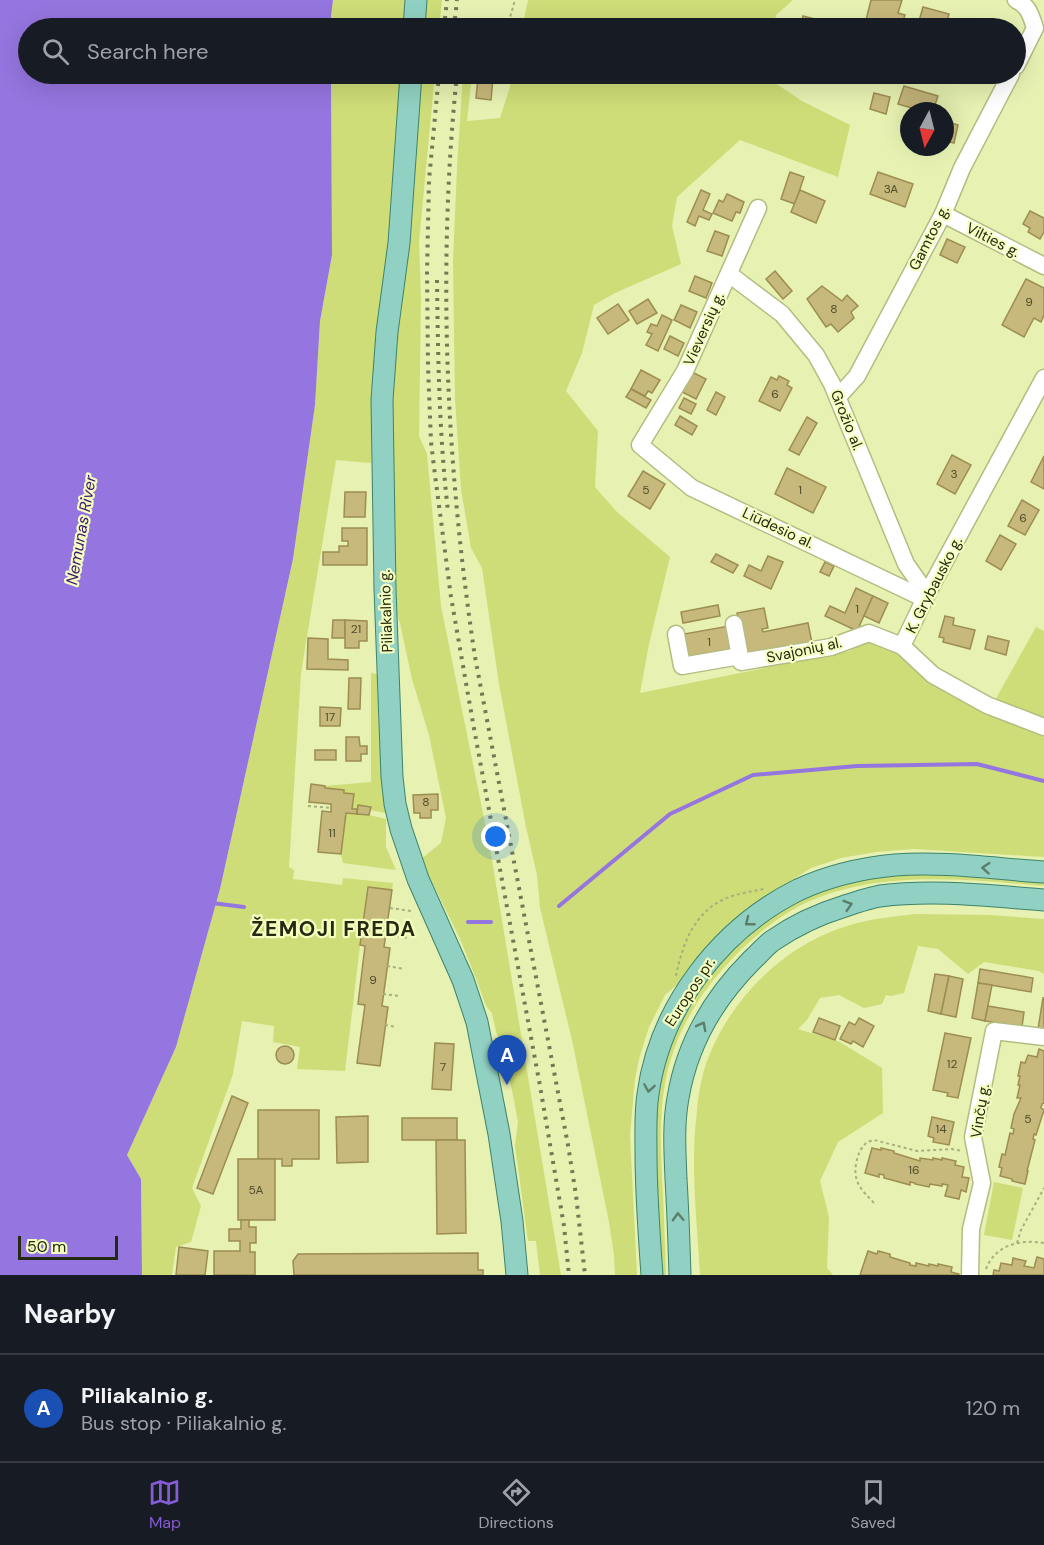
<!DOCTYPE html>
<html lang="en">
<head>
<meta charset="utf-8">
<style>
  body { margin:0; font-family:"DM Sans",sans-serif; background:#20242c; color:#f1f3f6 }
  .compass { position:absolute; left:900px; top:102px; width:54px; height:54px; border-radius:50%; background:#171b24; box-shadow:0 6px 24px #0002; rotate:187deg }
  .scale { position:absolute; left:18px; bottom:15px; width:100px; box-sizing:border-box; padding-left:6px; border:3px solid #272a12; border-top:0; font-size:16px; line-height:21px; white-space:nowrap; color:#272a12; -webkit-text-stroke:4px #f4febf; paint-order:stroke }
  .you { position:absolute; left:496px; top:837px; width:21px; height:21px; margin:-15px; border:4px solid #fff; border-radius:50%; background:#1a73e8; box-shadow:0 0 0 9px #1a73e833 }
  .badge { display:grid; place-items:center; width:39px; height:39px; border-radius:50%; background:#845cd5; color:#fff; font-size:20px; font-weight:700 }
  .pin { position:absolute; translate:-50% -50px; filter:drop-shadow(0 2px 3px #0008) }
  .pin::after { content:''; position:absolute; top:32px; width:21px; height:18px; background:inherit; clip-path:polygon(0 0,100% 0,50% 100%) }
  .list { margin:0; padding:0; list-style:none }
  h2 { display:flex; justify-content:space-between; align-items:center; height:78px; margin:0; padding:0 24px; font-size:26px }
  h2 small { font-size:20px; font-weight:400; color:#9ea1a6 }
  .list li { display:grid; grid-template-columns:39px 1fr auto; gap:18px; align-items:center; box-sizing:border-box; height:108px; padding:0 24px; border-top:2px solid #363941 }
  .list b { display:block; font-size:22px; white-space:nowrap }
  .list p { margin:0; font-size:20px; white-space:nowrap; color:#9ea1a6 }
  .list em { font-size:20px; font-style:normal; color:#9ea1a6 }
  .icon { flex:none; width:33px; height:33px; fill:none; stroke:currentColor; stroke-width:2; stroke-linecap:round; stroke-linejoin:round }
  .map { position:relative; flex:none; width:1044px; height:1275px; overflow:hidden }
  .search { position:absolute; background:#171b24; box-shadow:0 6px 24px #0002; left:18px; right:18px; top:18px; height:66px; display:flex; align-items:center; gap:15px; box-sizing:border-box; padding:0 21px; border-radius:33px; color:#9ea1a6; font-size:22px }
  .sheet { height:186px; background:#171b24 }
  nav { display:flex; justify-content:space-around; align-items:center; box-sizing:border-box; height:84px; border-top:2px solid #363941; background:#171b24; font-size:16px; color:#9ea1a6 }
  nav a { display:grid; justify-items:center; gap:3px }
  nav .on { color:#845cd5 }
  .map>svg:first-child { display:block }
</style>
</head>
<body>
<div class="map">
<svg width="1044" height="1275" viewBox="0 0 1044 1275">
  <rect width="100%" height="100%" fill="#e6f1b2"/>
  <g fill="#cedd77">
    <path d="M333,0h76l-2,28h-76v-12z"/>
    <path d="M424,0h18l-3,28h-17z"/>
    <path d="M528,0h265l-17,15 -2,13h-252z"/>
    <path d="M331,74h72c-4,45 -6,91 -11,137 -10,84 -21,167 -21,252l-35,-3 -35,213 -12,194 5,3 -1,9 49,6 1,-7 50,5 -1,7 -25,-3 -22,184 -48,-2 3,-22 -27,-5 1,-16 -32,-5 -9,53 -41,114 9,18 -10,36 -15,5 -4,28h-30l-1,-96 -14,-24 49,-108 44,-158 73,-330 22,-154 5,-84 12,-66z"/>
    <path d="M419,74h16l-16,168 2,56 -2,138 8,18 14,152 49,242 71,427h-21l-4,-34h-8l-13,-95 3,-24 -14,-73 -8,-17 -4,-19 -6,-7 -9,-25 -17,-42 -39,-80 20,-16 5,-25 -17,-83 -17,-56 -12,-56 -9,-24 -5,-134z"/>
    <path d="M463,74h9l-5,47 33,-3 9,-28 4,-16h259v7l30,20 48,24 -12,52 -98,-37 -63,57 -5,29 9,38 -66,29 -21,12 -12,48 -16,38 32,40 -3,56 22,25 53,45 -21,87 -9,49 210,-42 19,-15 31,17 10,12 75,42 59,25v125l-130,-8 -38,3 -35,6 -30,10 -49,31 -36,29 -47,55 -14,12 -16,32 -10,32 -4,20 -5,56 7,140h-22l-1,-20 -5,-33 -37,-182 -32,-132 -3,-33 -11,-48 -27,-143 -17,-116 -11,-20 -10,-59 -6,-90 -2,-138 4,-93z"/>
    <path d="M1036,627l8,4v93l-50,-22z"/>
    <path d="M371,673l6,1 2,57 7,82 -16,-3v-3l-12,-2 -1,4h-5l2,-15 -10,-1v-3l-19,-2v-2l46,-4z"/>
    <path d="M346,813l23,2 17,4v28l10,23 -53,-7 -2,-9z"/>
    <path d="M918,874l126,8v4c-81,-7 -176,-18 -250,23 -28,16 -52,38 -73,62 -28,32 -49,71 -56,113 -6,31 -4,64 -3,95 2,32 3,64 4,96h-5c-1,-35 -2,-70 -4,-105 -1,-30 -4,-61 3,-91 17,-77 72,-144 143,-180 35,-17 76,-23 115,-25z"/>
    <path d="M916,914l73,1 55,4v55l-5,-3 -55,-9 -16,12 -30,-25 -20,-3 -14,47 -13,3 -5,-1 -4,9 -18,4 -25,-13 -19,3 -13,22 -9,9 42,13 42,26 1,45 -45,29 -18,39 9,36 -2,51 6,7h-133c-3,-54 -10,-110 -3,-164 1,-14 4,-31 8,-44 21,-63 74,-118 136,-139 24,-9 49,-11 75,-14z"/>
    <path d="M994,1182l29,6 -11,52 -28,-5z"/>
  </g>
  <path fill="#9575df" d="M0,0h333l-2,16v12h-303v46h303l1,181 -12,66 -5,84 -22,154 -73,330 -44,158 -49,108 14,24 1,96h-142z"/>
  <g fill="none" stroke-linecap="round" stroke-linejoin="round">
    <g stroke="#9575df" stroke-width="4">
      <path d="M212,903l32,4"/>
      <path d="M559,906l111,-92 83,-39 104,-9 120,-2 67,17"/>
      <path d="M468,922h23"/>
    </g>
  </g>
  <g fill="#c7b87b" stroke="#9c8d51" stroke-width="1.5">
    <path d="M871,0h31l-4,13 7,2 -4,13h-18l-18,-4z"/>
    <path d="M923,7l26,7 -4,14h-28z"/>
    <path d="M803,16l20,5 -2,7h-21z"/>
    <path d="M478,77l15,1 -2,22 -15,-2z"/>
    <path d="M904,86l34,10 -5,15h-11l-24,-7z"/>
    <path d="M874,93l16,4 -4,17 -16,-5z"/>
    <path d="M945,121l13,4 -4,18 -9,-2z"/>
    <path d="M790,172l14,5 -9,27 -14,-5z"/>
    <path d="M878,172l35,12 -8,23 -35,-13z"/>
    <path d="M701,190l9,4 -7,16 9,4 -3,6 -10,-4 -4,10 -8,-4z"/>
    <path d="M800,190l25,11 -9,22 -25,-11z"/>
    <path d="M727,194l17,8 -4,11 -4,-1 -4,9 -19,-8 6,-13 4,2z"/>
    <path d="M1030,211l14,7v14l-4,7 -12,-7 2,-4 -7,-4z"/>
    <path d="M715,231l14,5 -7,20 -15,-5z"/>
    <path d="M947,239l18,8 -8,16 -17,-8z"/>
    <path d="M775,271l17,20 -9,8 -17,-20z"/>
    <path d="M695,276l17,7 -6,15 -17,-7z"/>
    <path d="M1026,279l18,9v27l-3,7 -7,-4 -10,19 -22,-12z"/>
    <path d="M822,286l20,15 5,-6 11,11 -7,6 3,6 -16,14 -7,-8 -5,3 -19,-28z"/>
    <path d="M648,299l9,14 -20,11 -8,-13z"/>
    <path d="M618,304l11,16 -21,14 -11,-16z"/>
    <path d="M681,305l16,7 -7,16 -16,-8z"/>
    <path d="M662,315l10,5 -14,31 -12,-6 6,-11 -5,-2 4,-8 6,2z"/>
    <path d="M670,336l14,7 -6,13 -14,-7z"/>
    <path d="M641,370l19,10 -8,13 -4,-2 -3,5 -14,-7z"/>
    <path d="M692,372l14,7 -10,20 -14,-7z"/>
    <path d="M779,376l10,5 -2,4 5,3 -12,23 -21,-10 12,-24 6,3z"/>
    <path d="M631,389l20,11 -5,8 -20,-11z"/>
    <path d="M716,392l9,5 -9,18 -9,-5z"/>
    <path d="M684,398l12,6 -5,10 -12,-6z"/>
    <path d="M680,416l17,10 -5,9 -17,-10z"/>
    <path d="M807,417l10,6 -18,32 -10,-5z"/>
    <path d="M952,455l19,10 -16,29 -18,-10z"/>
    <path d="M1044,456v33l-13,-7z"/>
    <path d="M787,468l39,19 -13,26 -38,-19z"/>
    <path d="M643,471l22,13 -15,25 -22,-13z"/>
    <path d="M345,492h21l-1,25h-21z"/>
    <path d="M1022,500l17,10 -14,25 -17,-9z"/>
    <path d="M342,528h25v37h-44v-13h16v-6h9v-5h-6z"/>
    <path d="M1000,535l16,9 -15,26 -15,-9z"/>
    <path d="M716,554l22,11 -5,8 -22,-11z"/>
    <path d="M768,556l15,6 -12,27 -27,-13 5,-11 12,6z"/>
    <path d="M825,562l9,4 -5,10 -9,-4z"/>
    <path d="M856,588l17,8 -16,35 -32,-15 5,-10 15,7z"/>
    <path d="M873,596l15,7 -9,20 -15,-7z"/>
    <path d="M718,605l2,11 -37,7 -2,-11z"/>
    <path d="M764,608l4,20 -6,1 1,3 45,-9 4,20 -66,14 -9,-44z"/>
    <path d="M945,616l9,2 -1,7 22,5 -5,19 -27,-7 1,-4 -5,-1z"/>
    <path d="M333,620h12v18h-13z"/>
    <path d="M345,620l22,1v20h-8v7h-14z"/>
    <path d="M729,626l4,23 -44,9 -5,-24z"/>
    <path d="M988,636l21,5 -3,14 -21,-6z"/>
    <path d="M308,638l20,1v20l20,1v10l-41,-1z"/>
    <path d="M349,678h12l-1,31h-12z"/>
    <path d="M320,707l21,1 -1,18h-20z"/>
    <path d="M346,737h13l1,9h7v8h-6v7h-15z"/>
    <rect x="315" y="750" width="21" height="10"/>
    <path d="M311,784l14,2v2l19,2v3l10,1 -2,15h5v5l-11,-1 -5,41 -23,-2 4,-41 9,1v-8l-22,-2z"/>
    <path d="M438,794v16h-7v8h-11v-5h-6l-1,-18z"/>
    <path d="M358,805l13,2 -2,8 -12,-1z"/>
    <path d="M368,887l24,3 -8,57 6,1 -8,58 6,1 -8,59 -23,-3 8,-58 -7,-1 7,-58 -5,-1z"/>
    <path d="M980,969l53,9 -2,14 -53,-9z"/>
    <path d="M935,974l14,2 -8,38 -13,-3z"/>
    <path d="M949,976l14,3 -7,38 -15,-3z"/>
    <path d="M978,983l14,2 -7,36 -13,-3z"/>
    <path d="M1043,998h1v32l-6,-1z"/>
    <path d="M988,1006l36,6 -2,15 -37,-6z"/>
    <path d="M819,1018l21,8 -5,14 -22,-8z"/>
    <path d="M859,1018l15,8 -11,21 -10,-6 -2,3 -11,-5 9,-17 6,3z"/>
    <path d="M945,1033l26,5 -13,60 -11,-2 1,-3 -15,-3z"/>
    <path d="M435,1043l19,1 -3,46 -19,-1z"/>
    <circle cx="285" cy="1055" r="9"/>
    <path d="M1039,1049l5,2v52l-2,1 -1,4 3,2 -8,25 -2,-1 -1,5 2,1 -8,31h1l-3,13 -13,-3v-2l-12,-3 2,-8 -3,-1 3,-13 3,1 5,-22 3,1 1,-5 -3,-1 3,-14 7,-16h-4l3,-13h-2l2,-9h-2l3,-14 4,1 3,-8 9,2z"/>
    <path d="M232,1096l16,7 -35,91 -16,-6z"/>
    <path d="M258,1110h61v49h-27v7h-10v-7h-24z"/>
    <path d="M368,1116v46l-31,1 -1,-46z"/>
    <path d="M932,1117l22,5 -5,23 -16,-3 1,-4 -6,-2z"/>
    <rect x="402" y="1118" width="55" height="22"/>
    <path d="M436,1140h29l1,93 -29,1z"/>
    <path d="M872,1148l9,2v-2l13,3v2l26,8v-3l13,2v-2l9,2v-2l14,3 -1,4 9,2 -2,10 7,1 -3,14 -5,-2 -2,9 -14,-3 3,-11 -6,-1v2l-12,-2 -1,3 -14,-3v-1l-5,-1v3l-26,-7v-3l-5,-1v3l-14,-4z"/>
    <rect x="238" y="1159" width="37" height="61"/>
    <path d="M241,1220h8v7h7v16h-6v9h5v23h-41v-24h26v-10h-11v-12h12z"/>
    <path d="M179,1247l29,4 -3,24h-29z"/>
    <path d="M868,1251l9,3 1,-3 12,3v3l20,6v2l6,1v-3l13,3v-2l9,2v-2l14,3 -1,5 8,2v1h-99z"/>
    <path d="M478,1253v17h5v5h-189l-1,-14 5,-7z"/>
    <path d="M1037,1257l7,2v16h-51l1,-5 5,1 2,-8 11,2 1,-7 13,3 -2,5 10,2z"/>
  </g>
  <g fill="none" stroke-linecap="round" stroke-linejoin="round">
    <g stroke="#b3bd80" stroke-width="19">
      <g id="minor">
        <path d="M1016,66l19,-38c-4,-12 -6,-22 -19,-28"/>
        <path d="M758,208l-73,163 -45,74 52,43 233,111"/>
        <path d="M943,214l101,52"/>
        <path d="M729,274l53,40 34,41 16,29 74,180 21,30"/>
        <path d="M1044,378l-117,216 -25,52 31,29 54,30 57,22"/>
        <path d="M838,397l19,-21 86,-162 19,-46 49,-94"/>
        <path d="M734,624l7,38 90,-15 38,-14 33,13"/>
        <path d="M676,634l6,32 58,-10"/>
        <path d="M970,1275l1,-46 11,-46 -9,-46 21,-106 50,6"/>
      </g>
    </g>
    <g stroke="#3c836b" stroke-width="23">
      <g id="major">
        <path d="M414,28l2,-28"/>
        <path d="M411,74l-12,169 -12,89 -5,68 3,189 7,188 3,27 6,25 17,50 45,101 14,42 22,112 13,87 5,54"/>
        <path d="M652,1275c-3,-41 -6,-82 -6,-122 0,-20 -1,-40 2,-59 12,-87 72,-165 150,-204 30,-14 65,-22 97,-25 48,-4 101,4 149,7"/>
        <path d="M680,1275c-1,-32 -2,-64 -4,-96 -1,-27 -3,-54 2,-81 9,-54 36,-100 74,-138 7,-6 13,-14 20,-19 23,-16 47,-27 73,-35 12,-4 24,-8 35,-10 55,-7 110,0 164,4"/>
      </g>
    </g>
    <g stroke="#a7af7d" stroke-width="2" stroke-dasharray="3 3" stroke-linecap="butt">
      <path d="M507,28l8,-28"/>
      <path d="M308,806l23,2"/>
      <path d="M390,908l21,3"/>
      <path d="M386,935l22,3"/>
      <path d="M387,966l17,3"/>
      <path d="M676,976c7,-35 20,-68 56,-80 10,-3 21,-5 32,-7"/>
      <path d="M383,994l17,2"/>
      <path d="M385,1025l11,2"/>
      <path d="M874,1203c-12,-13 -21,-20 -18,-39 2,-10 4,-15 11,-22l7,-2 43,11 35,-2 10,2"/>
      <path d="M1017,1243l4,-13 23,-42"/>
      <path d="M986,1269c9,-24 34,-30 58,-26"/>
    </g>
    <use href="#minor" stroke="#fff" stroke-width="16"/>
    <use href="#major" stroke="#91d1c3" stroke-width="21"/>
    <g stroke="#737952" stroke-width="4" stroke-dasharray="3 6" stroke-linecap="butt">
      <path d="M444,28l3,-28"/>
      <path d="M454,28l3,-28"/>
      <path d="M439,74l-10,106 -2,93 1,93 3,76 4,33 16,122 22,126 67,363 24,140 5,49"/>
      <path d="M457,74c-20,192 -11,392 18,583l93,488 8,50 9,80"/>
      <path d="M437,280c1,77 2,154 11,231"/>
    </g>
  </g>
  <defs><path id="oneway-chevron" d="M-2-3.5L2.5 0L-2 3.5" fill="none" stroke-width="1.6" stroke-linecap="round" stroke-linejoin="round" transform="scale(1.5)"/></defs>
  <g stroke="#5c7e6a">
    <use href="#oneway-chevron" transform="translate(986 868) rotate(-176)"/>
    <use href="#oneway-chevron" transform="translate(848 905) rotate(-17)"/>
    <use href="#oneway-chevron" transform="translate(749 922) rotate(142)"/>
    <use href="#oneway-chevron" transform="translate(702 1026) rotate(-62)"/>
    <use href="#oneway-chevron" transform="translate(649 1088) rotate(99)"/>
    <use href="#oneway-chevron" transform="translate(678 1217) rotate(-92)"/>
  </g>
  <g text-anchor="middle" dominant-baseline="central" stroke-width="4.5" stroke-linejoin="round" paint-order="stroke">
    <g font-size="12" fill="#4f4e2c">
      <text x="891" y="189">3A</text>
      <text x="1029" y="302">9</text>
      <text x="834" y="309">8</text>
      <text x="775" y="394">6</text>
      <text x="954" y="474">3</text>
      <text x="646" y="490">5</text>
      <text x="800" y="490">1</text>
      <text x="1023" y="518">6</text>
      <text x="857" y="609">1</text>
      <text x="356" y="629">21</text>
      <text x="709" y="642">1</text>
      <text x="330" y="717">17</text>
      <text x="426" y="802">8</text>
      <text x="332" y="833">11</text>
      <text x="373" y="980">9</text>
      <text x="952" y="1064">12</text>
      <text x="443" y="1067">7</text>
      <text x="1028" y="1119">5</text>
      <text x="941" y="1129">14</text>
      <text x="914" y="1170">16</text>
      <text x="256" y="1190">5A</text>
    </g>
    <g font-size="15" fill="#272a12" stroke="#f4febf">
      <text transform="translate(929 238) rotate(-63)">Gamtos g.</text>
      <text transform="translate(993 240) rotate(27)">Vilties g.</text>
      <text transform="translate(704 329) rotate(-66)">Vieversių g.</text>
      <text transform="translate(847 420) rotate(68)">Grožio al.</text>
      <text transform="translate(778 528) rotate(25)">Liūdesio al.</text>
      <text transform="translate(934 585) rotate(-63)">K. Grybausko g.</text>
      <text transform="translate(386 611) rotate(-92)">Piliakalnio g.</text>
      <text transform="translate(804 650) rotate(-12)">Svajonių al.</text>
      <text transform="translate(690 992) rotate(-57)">Europos pr.</text>
      <text transform="translate(980 1111) rotate(-81)">Vinčų g.</text>
    </g>
    <g font-size="16" font-style="italic" fill="#3b1272" stroke="#f4febf">
      <text transform="translate(81 530) rotate(-80)">Nemunas River</text>
    </g>
    <g font-size="21" font-weight="bold" letter-spacing="1.5" fill="#272a12" stroke="#f4febf">
      <text x="334" y="929">ŽEMOJI FREDA</text>
    </g>
  </g>
</svg>
<svg class="compass" viewBox="-18 -18 36 36"><path d="M0-13l5 13h-10z" fill="#e53935"/><path d="M0 13l5-13h-10z" fill="#9ea1a6"/></svg>
<div class="scale">50 m</div>
<div class="you"></div>
<div class="pin badge" style="left:507px;top:1085px;background:#1a4fb4">A</div>
<div class="search"><svg class="icon" aria-label="search" viewBox="0 0 24 24"><circle cx="10" cy="10" r="6"/><path d="M15 15l6 6"/></svg>Search here</div>
</div>
<section class="sheet">
<h2>Nearby<small></small></h2>
<ul class="list">
<li><span class="badge" style="background:#1a4fb4">A</span><div><b>Piliakalnio g.</b><p>Bus stop · Piliakalnio g.</p></div><em>120 m</em></li>
</ul>
</section>
<nav>
<a class="on"><svg class="icon" aria-label="map" viewBox="0 0 24 24"><path d="M3 6l6-2 6 2 6-2v14l-6 2-6-2-6 2zM9 4v14M15 6v14"/></svg>Map</a>
<a><svg class="icon" aria-label="directions" viewBox="0 0 24 24"><path d="M12 3l9 9-9 9-9-9zM9 14v-3h6M13 9l2 2-2 2"/></svg>Directions</a>
<a><svg class="icon" aria-label="saved" viewBox="0 0 24 24"><path d="M7 4h10v16l-5-4-5 4z"/></svg>Saved</a>
</nav>
</body>
</html>
